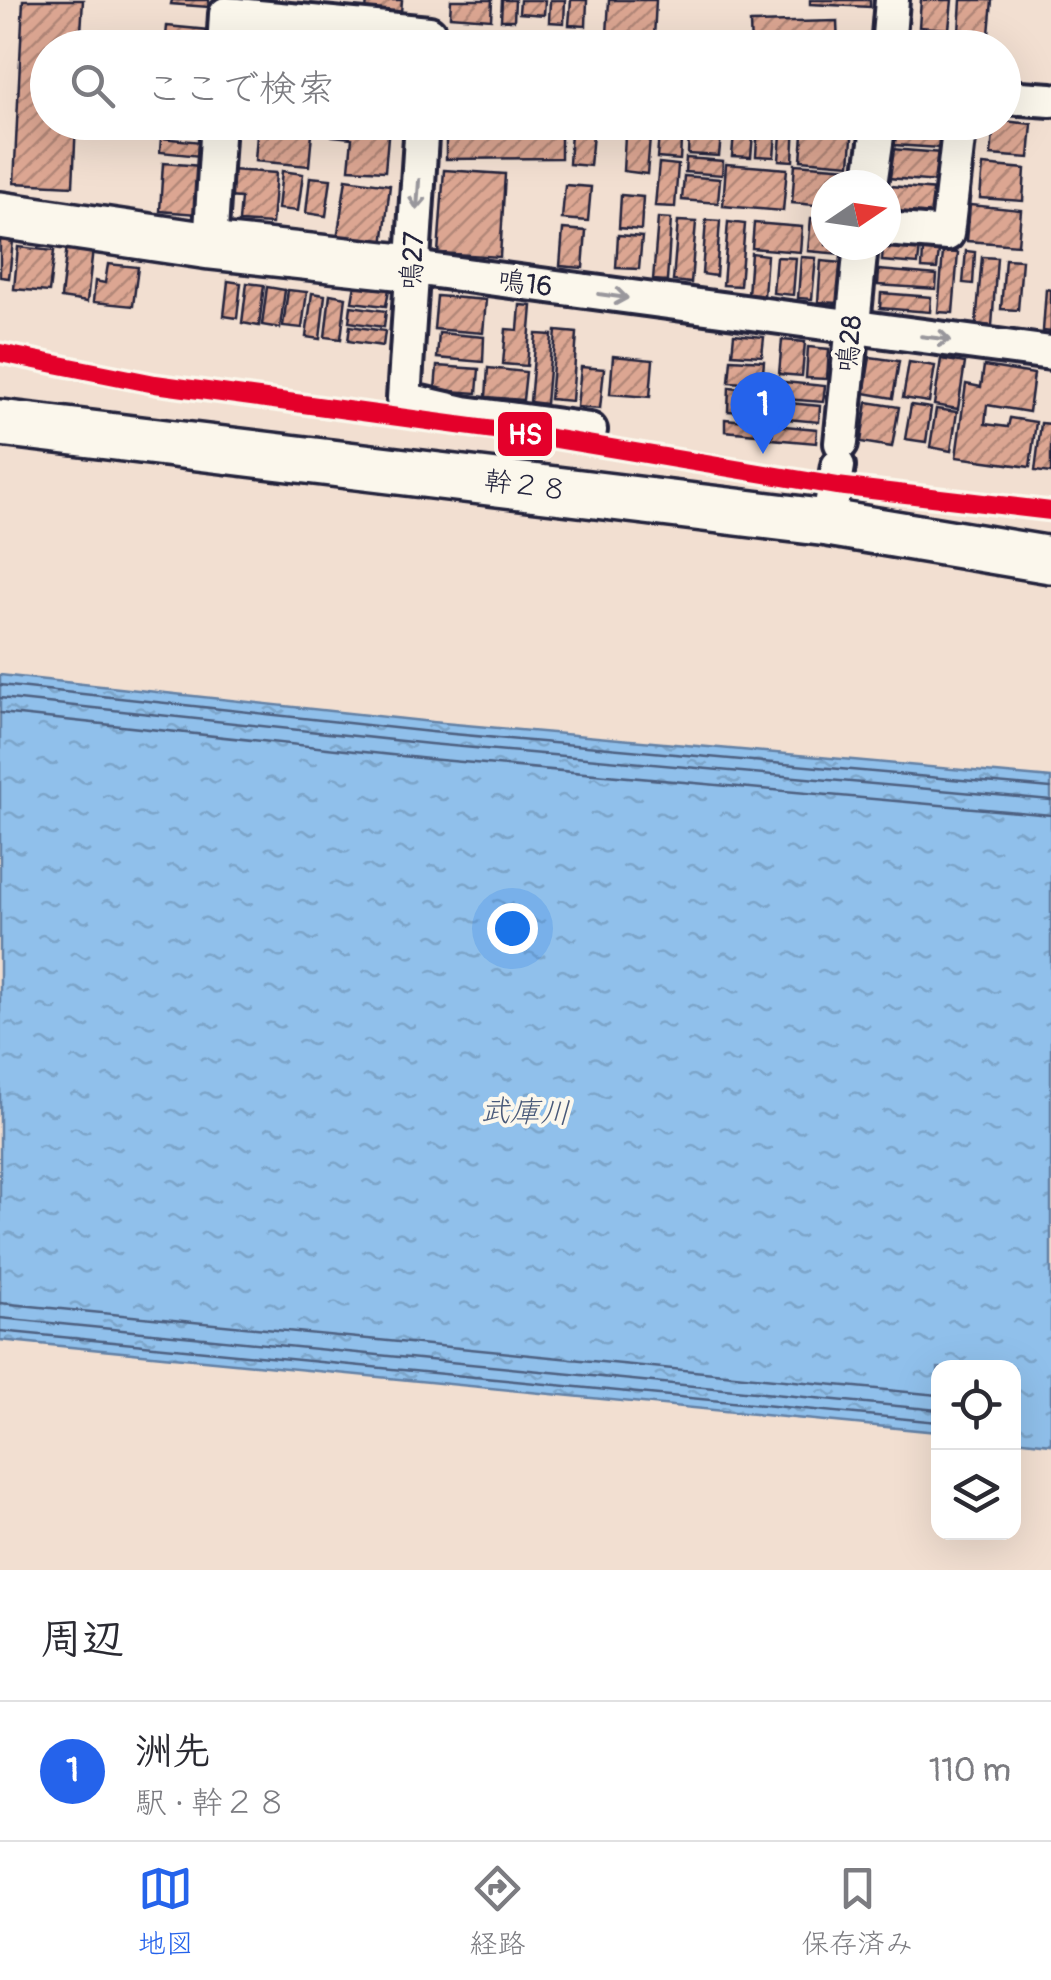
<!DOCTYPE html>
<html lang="ja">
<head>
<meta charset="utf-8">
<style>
  body { margin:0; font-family:Pangolin,"Klee One",sans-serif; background:#f2f2f3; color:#2b2b33 }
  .controls { position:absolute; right:30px; bottom:30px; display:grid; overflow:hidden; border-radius:20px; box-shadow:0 10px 40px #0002 }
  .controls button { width:90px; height:90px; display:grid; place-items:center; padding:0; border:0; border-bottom:2px solid #e1e1e2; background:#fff; color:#2b2b33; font:50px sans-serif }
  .compass { position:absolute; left:811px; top:170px; width:90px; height:90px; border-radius:50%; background:#fff; box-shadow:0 10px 40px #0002; rotate:77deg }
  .you { position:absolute; left:512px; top:928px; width:35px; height:35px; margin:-25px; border:8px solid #fff; border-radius:50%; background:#1a73e8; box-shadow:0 0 0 15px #1a73e833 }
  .badge { display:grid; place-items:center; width:65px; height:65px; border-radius:50%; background:#2563eb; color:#fff; font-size:32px; font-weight:700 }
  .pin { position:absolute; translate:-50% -82px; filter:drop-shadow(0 2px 5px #0008) }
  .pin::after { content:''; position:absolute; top:52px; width:35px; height:30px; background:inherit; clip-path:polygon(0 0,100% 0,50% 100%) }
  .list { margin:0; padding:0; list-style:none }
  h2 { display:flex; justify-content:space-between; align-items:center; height:130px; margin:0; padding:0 40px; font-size:42px }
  h2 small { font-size:32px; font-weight:400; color:#7c7c81 }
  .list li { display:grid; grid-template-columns:65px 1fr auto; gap:30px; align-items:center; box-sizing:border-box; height:140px; padding:0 40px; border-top:2px solid #e1e1e2 }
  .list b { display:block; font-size:38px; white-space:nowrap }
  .list p { margin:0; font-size:32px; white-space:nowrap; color:#7c7c81 }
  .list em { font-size:32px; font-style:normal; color:#7c7c81 }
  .icon { flex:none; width:55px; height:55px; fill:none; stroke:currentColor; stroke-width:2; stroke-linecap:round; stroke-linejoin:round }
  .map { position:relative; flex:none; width:1051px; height:1570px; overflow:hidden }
  .search { position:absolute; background:#fff; box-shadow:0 10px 40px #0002; left:30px; right:30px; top:30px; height:110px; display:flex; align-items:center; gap:25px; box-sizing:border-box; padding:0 35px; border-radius:55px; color:#7c7c81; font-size:38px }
  .sheet { height:270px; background:#fff }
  nav { display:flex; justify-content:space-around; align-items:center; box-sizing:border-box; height:140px; border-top:2px solid #e1e1e2; background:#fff; font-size:28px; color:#7c7c81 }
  nav a { display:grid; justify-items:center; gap:5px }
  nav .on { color:#2563eb }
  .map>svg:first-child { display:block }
</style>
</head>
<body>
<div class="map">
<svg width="1051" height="1570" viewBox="0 0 1051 1570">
  <defs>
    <pattern id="water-ripples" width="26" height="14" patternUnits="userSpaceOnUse" patternTransform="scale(2.5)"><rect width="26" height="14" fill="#90c0eb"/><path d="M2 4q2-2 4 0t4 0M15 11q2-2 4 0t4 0" fill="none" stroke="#7ca5ca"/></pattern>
    <pattern id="building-hatch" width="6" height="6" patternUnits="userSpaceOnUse" patternTransform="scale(2.5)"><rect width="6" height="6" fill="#dca692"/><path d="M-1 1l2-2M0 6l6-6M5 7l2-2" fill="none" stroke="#b28778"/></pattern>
  </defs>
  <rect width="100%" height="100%" fill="#f2dfd1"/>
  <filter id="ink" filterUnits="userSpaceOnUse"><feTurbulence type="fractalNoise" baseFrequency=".01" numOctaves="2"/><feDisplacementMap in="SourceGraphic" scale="20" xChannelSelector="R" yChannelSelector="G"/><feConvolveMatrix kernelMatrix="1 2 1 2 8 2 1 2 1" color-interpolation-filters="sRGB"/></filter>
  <g filter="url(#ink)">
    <path fill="url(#water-ripples)" stroke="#6481a5" stroke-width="2.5" d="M0,675l432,47 619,56v666l-37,-4v-72h-76v64l-938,-92z"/>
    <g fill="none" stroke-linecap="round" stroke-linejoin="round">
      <g stroke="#4e6181" stroke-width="2.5">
        <path d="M0,685l431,47 620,56"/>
        <path d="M0,698l430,46 621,56"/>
        <path d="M0,713l429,46 622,56"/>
        <path d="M0,1303l938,92"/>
        <path d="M0,1318l938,92"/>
        <path d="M0,1331l938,91"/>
      </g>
    </g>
    <g fill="url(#building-hatch)" stroke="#22223b" stroke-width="2.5">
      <path d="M23,0h60l-3,48h-32v74h28l-3,64 -59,-3z"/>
      <path d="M172,0h37l-1,7 -37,-3z"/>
      <path d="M367,0h35l-1,13 -35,-2z"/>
      <path d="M451,0h41l-1,19 -41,-3z"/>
      <path d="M502,0h13l-1,20h-13z"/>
      <path d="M520,0h25l-1,15 -25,-2z"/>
      <path d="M550,0h15l-1,23 -15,-1z"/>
      <path d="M571,0h16l-1,26 -17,-1z"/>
      <path d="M609,0h47l-2,38 -47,-3z"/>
      <path d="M810,0h60v7l-60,-3z"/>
      <path d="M921,0h31l-3,29 -30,-2z"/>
      <path d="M961,0h31l-3,34 -30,-2z"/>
      <path d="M837,21l1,27h-87l-1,-25z"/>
      <path d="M167,26l41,4 -1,18 -42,-1z"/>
      <path d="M902,34l16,1 -1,13h-17z"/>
      <path d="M924,34l14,2 -1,12h-14z"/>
      <path d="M942,38l14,1v9h-15z"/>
      <path d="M960,38l30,3 -1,7h-30z"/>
      <path d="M241,40l45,4v4h-46z"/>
      <path d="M614,42l39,3v3h-41z"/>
      <path d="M1004,121l28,3 -3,34 -38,-3 3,-33z"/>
      <path d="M161,122h41l-1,13 -41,-3z"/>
      <path d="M258,122h55l-4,44 -54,-5z"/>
      <path d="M333,122l56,3 -4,46 -36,-2 3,-31 -20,-2z"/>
      <path d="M446,122h115v36l-115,1z"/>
      <path d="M571,122h33l-1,5z"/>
      <path d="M616,122h33v10l-33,-2z"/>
      <path d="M660,122h22l-2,38 -23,-2z"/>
      <path d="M690,122h32l-1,10 -32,-2z"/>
      <path d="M735,122h19l-3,35 -19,-1z"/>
      <path d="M758,122h19l-3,35 -18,-1z"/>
      <path d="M782,122h13l-2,39 -14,-1z"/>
      <path d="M804,122l49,4 -3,38 -49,-4z"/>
      <path d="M896,122h46l-2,26 -46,-3z"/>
      <path d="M571,132l22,2 -3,32 -21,-2z"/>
      <path d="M689,132l32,3 -2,21 -31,-2z"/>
      <path d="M625,136l25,2 -3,36 -24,-3z"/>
      <path d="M161,138l41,4 -2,14 -40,-4z"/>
      <path d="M891,149l50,4 -2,29 -51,-4z"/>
      <path d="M686,158l37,3 -1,14 -37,-3z"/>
      <path d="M163,163l38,3 -4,48 -37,-3z"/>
      <path d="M659,163l19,2 -3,42 -20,-1z"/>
      <path d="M726,164l61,5 -4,42 -60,-5z"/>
      <path d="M795,164l55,4 -2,17h-22v21l-34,-3z"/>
      <path d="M983,165l42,4 -2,32 -43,-3z"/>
      <path d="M230,170l46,3 -4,51 -33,-2 2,-24 -13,-1z"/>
      <path d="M444,170l61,4 -5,83 -62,-4z"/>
      <path d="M282,171l21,3 -5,37 -20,-2z"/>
      <path d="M684,176l36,3 -2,24 -36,-3z"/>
      <path d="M310,177l21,2 -5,37 -20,-3z"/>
      <path d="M346,179l44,6 -7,61 -46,-6z"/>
      <path d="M565,185l26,2 -3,34 -26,-2z"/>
      <path d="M890,186l47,4 -2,24 -47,-3z"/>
      <path d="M621,195l22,2 -2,33 -22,-2z"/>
      <path d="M970,205l51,5 -3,35 -51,-4z"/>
      <path d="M658,218l13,1 -4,62 -14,-1z"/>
      <path d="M811,218l15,1v26h16l-1,9 -33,-3z"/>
      <path d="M706,220l14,1 -4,55 -14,-2z"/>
      <path d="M678,221l18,1 -5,61 -18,-2z"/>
      <path d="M728,222l17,2 -5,62 -17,-1z"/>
      <path d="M754,223l48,4 -2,25 -48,-4z"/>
      <path d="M563,229l23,2 -3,37 -23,-2z"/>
      <path d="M618,235l24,2 -3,32 -23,-1z"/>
      <path d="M0,240l13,1 -4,37 -9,-1z"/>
      <path d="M67,245l26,3 -6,54 -26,-4z"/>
      <path d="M883,245l37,2 -2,17 -36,-3z"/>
      <path d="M18,247l36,4 -5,41 -35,-3z"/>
      <path d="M923,250l16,1 -2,18 -15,-1z"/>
      <path d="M966,251l9,1 -2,32 -10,-1z"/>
      <path d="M943,252l15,1 -5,60 -15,-1z"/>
      <path d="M751,253l16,2 -3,41 -16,-1z"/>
      <path d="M776,257l20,1 -3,37 -20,-2z"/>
      <path d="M801,257l15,1 -4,41 -14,-1z"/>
      <path d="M982,257l15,1 -5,68 -16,-2z"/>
      <path d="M1005,259l17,1 -4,50 -17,-1z"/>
      <path d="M821,261l21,2 -3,40 -21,-1z"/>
      <path d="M108,264l30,3 -5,39 -40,-4 2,-21 10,2z"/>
      <path d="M879,270l58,5 -1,14 -58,-4z"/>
      <path d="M228,281l13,2 -4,35 -13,-2z"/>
      <path d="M247,283l17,2 -5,41 -17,-3z"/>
      <path d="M355,285l34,4 -3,17 -34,-4z"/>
      <path d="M267,287l18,3 -5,38 -18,-3z"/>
      <path d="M1046,289l5,1v42l-8,-1z"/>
      <path d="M288,290l19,2 -5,36 -19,-2z"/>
      <path d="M312,293l13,2 -5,44 -14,-2z"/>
      <path d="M881,293l50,4 -1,15 -50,-4z"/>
      <path d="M330,294l16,3 -5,42 -16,-2z"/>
      <path d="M437,296l49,4 -3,33 -49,-4z"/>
      <path d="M520,305l12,1 -5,60 -24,-2 3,-35 12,1z"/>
      <path d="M351,306l35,5 -2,16 -35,-5z"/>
      <path d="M350,326l35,5 -2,15 -35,-5z"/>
      <path d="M556,331l21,2 -5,68 -22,-2z"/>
      <path d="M439,333l45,4 -1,25 -46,-4z"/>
      <path d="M536,334l16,1 -6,69 -16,-2z"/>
      <path d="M734,334l30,3 -2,19 -30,-2z"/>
      <path d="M782,340l23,2 -3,34 -23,-2z"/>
      <path d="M808,347l21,2 -2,30 -21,-1z"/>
      <path d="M613,356l40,4 -3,37 -40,-3z"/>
      <path d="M870,357l29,4 -6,37 -29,-5z"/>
      <path d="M731,359l33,2 -2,23 -33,-2z"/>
      <path d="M941,359l24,4 -7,46 -24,-4z"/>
      <path d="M909,362l26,4 -6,36 -26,-4z"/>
      <path d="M437,366l42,3 -2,24 -42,-3z"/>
      <path d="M984,366l50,8 -5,38 -42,-7 -2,19 23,3 2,-9 26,4 -6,45 -74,-10 10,-73 15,3z"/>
      <path d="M581,367l23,2 -4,40 -23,-2z"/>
      <path d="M488,368l38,4 -3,28 -37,-3z"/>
      <path d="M774,381l51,5 -2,16 -51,-4z"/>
      <path d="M729,387l30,3 -1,23 -30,-2z"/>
      <path d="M778,402l42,4 -1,16 -43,-4z"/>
      <path d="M867,402l32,5 -7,40 -31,-5z"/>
      <path d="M911,405l20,3 -5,34 -21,-3z"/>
      <path d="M936,409l21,3 -6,39 -21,-4z"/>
      <path d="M725,419l42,4 -1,12 -41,-4z"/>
      <path d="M1041,423l10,1v49l-16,-2z"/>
      <path d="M773,425l44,4 -1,14 -44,-4z"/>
    </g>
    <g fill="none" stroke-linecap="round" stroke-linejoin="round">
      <g stroke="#22223b" stroke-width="40">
        <g id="street">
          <path d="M224,48l2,-34 203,19"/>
          <path d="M888,48l4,-48"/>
          <path d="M1004,97l47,3"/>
          <path d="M422,122l-18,277 60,14 126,17"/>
          <path d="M870,185l9,-63"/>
          <path d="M886,229l61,5 13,-112"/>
          <path d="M210,246l8,-124"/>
          <path d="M413,268l638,85"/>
          <path d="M841,443l20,-198"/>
          <path d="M828,523l10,-57"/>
        </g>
      </g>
      <g stroke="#22223b" stroke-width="52">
        <g id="secondary">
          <path d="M0,215l210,31 203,22"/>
          <path d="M0,423l828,100 223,37"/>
        </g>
      </g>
      <use href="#street" stroke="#fbf7ec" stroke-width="32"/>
      <use href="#secondary" stroke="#fbf7ec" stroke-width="45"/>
      <g stroke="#fbf7ec" stroke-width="25">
        <path id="rail-1" d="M0,353l155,31 384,52 298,50 214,25"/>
      </g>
      <use href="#rail-1" stroke="#e4002b" stroke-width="18"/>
    </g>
    <defs><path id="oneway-shaft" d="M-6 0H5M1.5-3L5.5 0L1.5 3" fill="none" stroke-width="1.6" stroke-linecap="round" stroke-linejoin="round" transform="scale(2.5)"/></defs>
    <g stroke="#99979c">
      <use href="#oneway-shaft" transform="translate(418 195) rotate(94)"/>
      <use href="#oneway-shaft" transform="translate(613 296) rotate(8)"/>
      <use href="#oneway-shaft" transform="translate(936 338) rotate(7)"/>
    </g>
  </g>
  <g text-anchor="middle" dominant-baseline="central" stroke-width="8" stroke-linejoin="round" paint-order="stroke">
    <g font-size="28" fill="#22223b" stroke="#fbf7ec">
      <text transform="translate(413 261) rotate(-86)">鳴27</text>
      <text transform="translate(525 284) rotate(8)">鳴16</text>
      <text transform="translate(850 344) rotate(-84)">鳴28</text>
      <text transform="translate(526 486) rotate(7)">幹２８</text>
    </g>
    <g font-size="30" font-style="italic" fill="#485979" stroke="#fbf7ec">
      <text transform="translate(525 1112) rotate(2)">武庫川</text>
    </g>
  </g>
  <rect stroke="#fbf7ec" stroke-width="4" x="496" y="410" width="58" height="48" rx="10" fill="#e4002b"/>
  <g font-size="28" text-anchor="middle" font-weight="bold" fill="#fff">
    <text x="525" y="444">HS</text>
  </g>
</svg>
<div class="controls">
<button><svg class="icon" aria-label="locate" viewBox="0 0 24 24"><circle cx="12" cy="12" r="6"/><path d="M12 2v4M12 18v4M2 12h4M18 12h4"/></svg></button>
<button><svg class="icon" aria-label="layers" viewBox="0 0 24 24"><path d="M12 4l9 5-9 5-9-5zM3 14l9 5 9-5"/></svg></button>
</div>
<svg class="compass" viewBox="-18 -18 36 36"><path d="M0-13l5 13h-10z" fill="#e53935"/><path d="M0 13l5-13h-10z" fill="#7c7c81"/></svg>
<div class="you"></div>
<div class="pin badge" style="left:763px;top:454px">1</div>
<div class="search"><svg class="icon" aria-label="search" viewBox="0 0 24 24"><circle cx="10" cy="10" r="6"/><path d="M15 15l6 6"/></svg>ここで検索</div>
</div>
<section class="sheet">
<h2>周辺<small></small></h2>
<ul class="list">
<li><span class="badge">1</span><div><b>洲先</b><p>駅 · 幹２８</p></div><em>110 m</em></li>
</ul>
</section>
<nav>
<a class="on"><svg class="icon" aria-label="map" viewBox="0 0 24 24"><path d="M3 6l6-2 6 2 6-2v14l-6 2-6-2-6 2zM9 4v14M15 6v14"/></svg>地図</a>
<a><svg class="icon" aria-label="directions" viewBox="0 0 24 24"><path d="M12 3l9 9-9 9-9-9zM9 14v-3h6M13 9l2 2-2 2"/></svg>経路</a>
<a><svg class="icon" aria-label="saved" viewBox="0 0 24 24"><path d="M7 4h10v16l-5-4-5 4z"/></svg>保存済み</a>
</nav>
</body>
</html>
